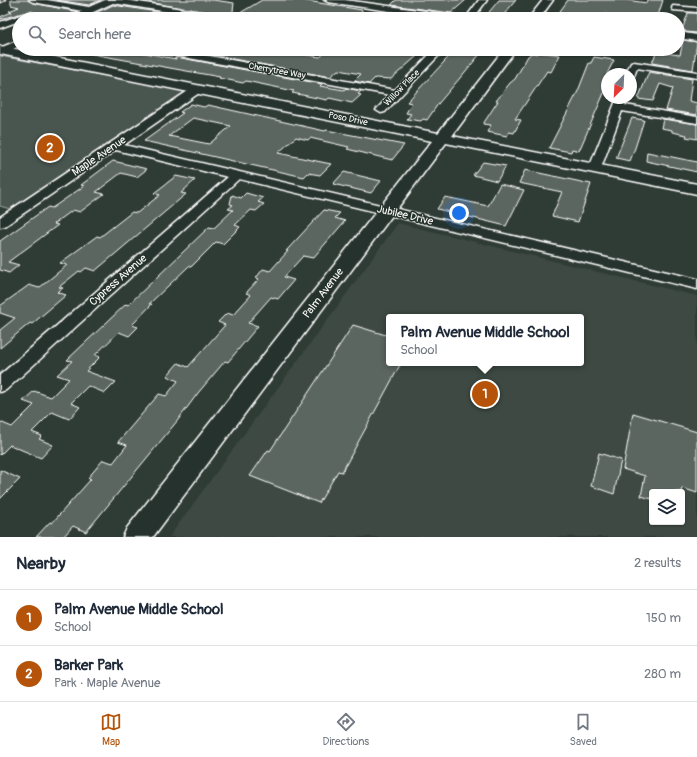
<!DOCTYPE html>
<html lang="en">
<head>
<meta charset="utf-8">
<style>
  body { margin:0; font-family:Pangolin,sans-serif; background:#f2f2f3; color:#1f2937 }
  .controls { position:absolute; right:12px; bottom:12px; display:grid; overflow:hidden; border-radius:4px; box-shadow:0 1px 3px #0004 }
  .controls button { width:36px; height:36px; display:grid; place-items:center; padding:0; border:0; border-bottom:1px solid #e0e1e3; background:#fff; color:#1f2937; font:20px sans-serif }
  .compass { position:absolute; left:601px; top:68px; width:36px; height:36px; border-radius:50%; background:#fff; box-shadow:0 1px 3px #0004; rotate:204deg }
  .you { position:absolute; left:459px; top:213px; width:14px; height:14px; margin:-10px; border:3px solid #fff; border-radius:50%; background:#1a73e8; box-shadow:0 0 0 6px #1a73e833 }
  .badge { display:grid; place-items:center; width:26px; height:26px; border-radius:50%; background:#b45309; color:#fff; font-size:13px; font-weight:700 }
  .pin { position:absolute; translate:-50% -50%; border:2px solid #fff; box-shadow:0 1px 4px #0006 }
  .popup { position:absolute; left:386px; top:314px; width:198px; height:52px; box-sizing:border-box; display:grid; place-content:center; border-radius:4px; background:#fff; filter:drop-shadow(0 1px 3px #0005); font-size:13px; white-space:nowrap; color:#747a83 }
  .popup b { font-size:15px; color:#1f2937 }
  .popup::after { content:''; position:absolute; left:50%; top:100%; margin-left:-8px; border:8px solid transparent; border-top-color:#fff }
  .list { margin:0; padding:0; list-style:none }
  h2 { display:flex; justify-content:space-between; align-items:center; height:52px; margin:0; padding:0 16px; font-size:17px }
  h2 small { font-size:13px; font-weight:400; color:#747a83 }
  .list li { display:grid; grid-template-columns:26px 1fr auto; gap:12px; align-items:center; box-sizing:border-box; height:56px; padding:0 16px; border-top:1px solid #e0e1e3 }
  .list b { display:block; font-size:15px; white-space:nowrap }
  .list p { margin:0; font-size:13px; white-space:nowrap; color:#747a83 }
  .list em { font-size:13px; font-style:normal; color:#747a83 }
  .icon { flex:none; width:22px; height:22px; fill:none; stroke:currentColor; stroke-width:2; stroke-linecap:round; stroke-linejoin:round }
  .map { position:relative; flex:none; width:697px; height:537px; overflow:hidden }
  .search { position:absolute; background:#fff; box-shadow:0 1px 3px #0004; left:12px; right:12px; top:12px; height:44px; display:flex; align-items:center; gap:10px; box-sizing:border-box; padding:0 14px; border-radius:22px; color:#747a83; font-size:15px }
  .sheet { height:164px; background:#fff }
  nav { display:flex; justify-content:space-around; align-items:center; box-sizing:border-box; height:56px; border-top:1px solid #e0e1e3; background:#fff; font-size:11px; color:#747a83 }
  nav a { display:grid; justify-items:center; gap:2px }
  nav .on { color:#b45309 }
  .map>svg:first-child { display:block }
</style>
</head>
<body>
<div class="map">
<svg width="697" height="537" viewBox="0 0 697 537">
  <rect width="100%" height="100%" fill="#2f3b35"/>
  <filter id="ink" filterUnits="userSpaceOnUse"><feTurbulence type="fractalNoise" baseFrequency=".025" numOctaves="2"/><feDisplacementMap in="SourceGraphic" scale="8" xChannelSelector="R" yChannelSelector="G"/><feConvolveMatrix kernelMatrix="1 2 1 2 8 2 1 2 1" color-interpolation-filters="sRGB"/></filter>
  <g filter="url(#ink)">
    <path fill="#3c4842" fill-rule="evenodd" d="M398,223l299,73v241h-528zM389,317h192v46h-192zM652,492h30v30h-30z"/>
    <path fill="#4a544f" stroke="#a4aaa7" d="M0,56l186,35 -176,118 -10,-3z"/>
    <g fill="#5b6661" stroke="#fff" fill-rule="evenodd">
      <path d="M11,0h17l5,3 45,9 -12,7h-36l3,-1 2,-2 -1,-4 -4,-1 -30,8v-2l12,-5 -3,-1 10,-4 -8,-2z"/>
      <path d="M56,0h45l-12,5z"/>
      <path d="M135,0h78l21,3 -2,16 -6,-4z"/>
      <path d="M262,0h39l61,10v9h-83l-39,-6z"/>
      <path d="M396,0h70l-15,13 -60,-8z"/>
      <path d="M499,0h17l-16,19 -15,-2z"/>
      <path d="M568,0h58l21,3 1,-3h15l-6,19h-17l-35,-5 -4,5 -24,-3 -1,2 -18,-4z"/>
      <path d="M113,5l89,14h-120z"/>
      <path d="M383,12l50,7h-41l-15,-2z"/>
      <path d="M688,13h9v20l-12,-1v-2h-3z"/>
      <path d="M683,40l14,2 -4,28 -41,-7 4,-10 8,1v-1l16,2z"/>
      <path d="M93,49h30l53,10v-2l146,27 -2,2 24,4 2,-2 15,3 -3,3 3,1 -9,8 -23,-5 -2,2 -35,-7 2,-2 -48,-10 -3,2 -24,-5 1,-1 -128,-23z"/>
      <path d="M179,49h91l50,8 10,-8h43l44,7 -26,23 -16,-1 -6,6 -15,-3 7,-7 -23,-4 -8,7z"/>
      <path d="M456,49h24l-2,3 3,1 -43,51 -11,16 -4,-1 -2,2 -14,-2 4,-5 -5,-1 6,-10 -5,-1z"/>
      <path d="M538,52l22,3 -9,17 -4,-1 -32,48 6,1 -7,13 -5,-1 -2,4 -20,-4 4,-7 -8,-1 15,-23h-2l14,-18 5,-4 13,-23 4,-3 5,1z"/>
      <path d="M594,57l20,3 -7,14v10l-3,9 -25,58 -7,-2 -1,3 -22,-4 29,-57 11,-28h2z"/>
      <path d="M649,72l43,7 -3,22 8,2v12l-31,-5 7,-22 -13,-4 -7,17 -15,-2z"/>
      <path d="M191,104l13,3 4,-2 117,26 1,-1 78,15 -12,15 -45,-11 2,-2 -39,-9 -2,2 -12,-3 -18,16 53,11 -11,11 -12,-2 -4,4 -160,-36 39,-28 -3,-1zM193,118l38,8 -22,18 -40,-8z"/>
      <path d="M632,118l12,2 -9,28 -5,13 -14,-3z"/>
      <path d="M663,119l34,5v15l-11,-2 1,-2 -15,-3v-2l-11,-2z"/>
      <path d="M647,152l50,10v10l-51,-11z"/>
      <path d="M113,161l34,8 -10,8 -16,-4 -25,19 8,2 -24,18 -7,-2 -19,14 4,1 -50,37 11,3 -10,8 -9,-3v-29l48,-34 4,1 32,-22 -3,-1z"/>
      <path d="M483,162l23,4 -9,15 -24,-6z"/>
      <path d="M525,170l66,14 -13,38 -26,-6 10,-24 -43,-9z"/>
      <path d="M344,172l37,9 -10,12 -38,-9z"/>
      <path d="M176,176l19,4 -14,13 5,1 -91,77 -9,-3 -5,4 -2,-1 -20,16 4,1 -6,4 9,3 -34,29 -2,-1 -30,25v-18l15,-12 -15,-5v-7l29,-21 10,3 28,-23 -7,-2 37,-27 3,1 32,-25 5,1 23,-18 -6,-2z"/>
      <path d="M500,184l24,6 -18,36 -69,-17 8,-12 43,9z"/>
      <path d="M246,193l17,5 -5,4 6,2 -8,7 -5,-1 -16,15 5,2 -17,17 -7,-2 -25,25 -2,-1 -40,38h3l-20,21 6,2 -9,9 -10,-4 -24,23 5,2 -14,14 30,11 -11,11 -17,-7 -17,17 9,4 -11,12 -17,-7 -20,20 10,4 -3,3 14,6 -12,13 -31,-13 -10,10v-33l12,5 22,-22 -11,-4 11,-10 17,6 18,-18 -12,-4 15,-14 -5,-1 59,-56 2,1 81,-78 5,1 19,-18 -5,-1 5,-4 -3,-1 2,-9 9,3z"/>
      <path d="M324,210l16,3 -5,5 10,3 -32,37 -10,-2 -19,21 10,3 -16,19 -7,-2 -23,26 10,3 -30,36 -3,-1 -27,32 -20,27 -92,112 -13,-6 -10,11h-27l14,-15 2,1 39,-44 -3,-1 15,-18 10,3 14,-18 -9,-3 41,-48 7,2 12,-15 -11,-5 11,-13 10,4 37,-42 -7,-3 9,-9 6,2 18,-20 -5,-2 13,-14 -3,-1 7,-9 7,2 18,-20h-2z"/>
      <path d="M353,325l36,11v27l11,2 -58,107 -4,-1 -19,32 -69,-27 18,-26 2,1z"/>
      <path d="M633,413l64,19v61l-15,-5 -1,4h-29v7l-11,-3 4,-20 -22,-7z"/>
      <path d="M599,453l22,7 -7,34 -23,-8z"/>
      <path d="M0,470l20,9 -20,20z"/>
    </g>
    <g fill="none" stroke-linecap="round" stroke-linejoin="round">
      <g stroke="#fff" stroke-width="3">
        <g id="minor">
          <path d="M0,0h5l-4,2z"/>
          <path d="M29,0h18l42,7 16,-7h21l100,16 4,3h-19l-98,-16 -35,16h-11l15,-8 -49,-9z"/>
          <path d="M324,0h21l116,16 4,3 14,-19h8l-14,19h-30l-115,-17z"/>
          <path d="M673,6l24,2v4l-24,-2 -1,-2z"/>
          <path d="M30,12l3,1 1,2 -1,2 -14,2v2l-19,7v-6z"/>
          <path d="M536,13l24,3 4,3 -31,-1 -1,-2 1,-2z"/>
          <path d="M678,32l19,3v6l-19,-3z"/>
          <path d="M19,40v6l-14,7h-5v-5z"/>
          <path d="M151,49h20l224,41 34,-35 -18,-4 -2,-2h36l-60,63 -4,1 -5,-3 14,-15 -234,-43z"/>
          <path d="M634,62l63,10v6l-60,-10 -3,8 -3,1v-3h-6l6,-11z"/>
          <path d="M198,86l4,1 1,2 -1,2 -78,54 573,134v10l-458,-110 -233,211 -6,2v-17l228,-198 -112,-27 -111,76 -5,1v-10l194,-130z"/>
          <path d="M617,98h10l-2,7 72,12v6l-75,-12 -21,57 -2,3h-8l-2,-3z"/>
        </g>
      </g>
      <g stroke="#fff" stroke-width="3">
        <g id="major">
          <path d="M543,0h10l-14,19h-11z"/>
          <path d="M0,46l438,87 66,-84h12l-64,87 245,48v10l-251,-51 -293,394h-30l4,-9 305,-387 -432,-87z"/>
        </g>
      </g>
      <use href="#minor" fill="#26332d" fill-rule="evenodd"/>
      <use href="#major" fill="#26332d" fill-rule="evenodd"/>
    </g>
  </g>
  <g text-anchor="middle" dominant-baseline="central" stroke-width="3" stroke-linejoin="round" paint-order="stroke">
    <g font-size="9" fill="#fff" stroke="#26332d">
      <text transform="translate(277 71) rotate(10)">Cherrytree Way</text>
      <text transform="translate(402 88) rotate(-46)">Willow Place</text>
      <text transform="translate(348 119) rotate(11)">Poso Drive</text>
    </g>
    <g font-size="11" fill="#fff" stroke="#26332d">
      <text transform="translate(99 156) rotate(-34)">Maple Avenue</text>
      <text transform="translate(405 215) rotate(13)">Jubilee Drive</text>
      <text transform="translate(118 280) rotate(-41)">Cypress Avenue</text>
      <text transform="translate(323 293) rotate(-53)">Palm Avenue</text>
    </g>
  </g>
</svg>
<div class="controls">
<button><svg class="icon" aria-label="layers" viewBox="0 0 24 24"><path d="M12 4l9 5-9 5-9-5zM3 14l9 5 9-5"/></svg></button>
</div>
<svg class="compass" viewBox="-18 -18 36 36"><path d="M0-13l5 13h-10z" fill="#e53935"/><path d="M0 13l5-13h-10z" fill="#747a83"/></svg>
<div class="you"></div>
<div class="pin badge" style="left:485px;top:394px">1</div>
<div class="popup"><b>Palm Avenue Middle School</b>School</div>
<div class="pin badge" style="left:50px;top:148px">2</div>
<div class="search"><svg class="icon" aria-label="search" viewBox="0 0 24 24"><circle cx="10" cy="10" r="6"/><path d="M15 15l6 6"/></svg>Search here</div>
</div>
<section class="sheet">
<h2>Nearby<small>2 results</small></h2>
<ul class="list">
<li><span class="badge">1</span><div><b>Palm Avenue Middle School</b><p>School</p></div><em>150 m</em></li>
<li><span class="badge">2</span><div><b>Barker Park</b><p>Park · Maple Avenue</p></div><em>280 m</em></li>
</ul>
</section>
<nav>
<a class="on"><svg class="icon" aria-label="map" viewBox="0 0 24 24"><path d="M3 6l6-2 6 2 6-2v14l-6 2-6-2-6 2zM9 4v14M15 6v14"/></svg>Map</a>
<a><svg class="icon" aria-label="directions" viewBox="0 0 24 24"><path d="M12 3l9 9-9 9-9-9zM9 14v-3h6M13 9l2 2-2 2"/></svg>Directions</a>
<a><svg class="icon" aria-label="saved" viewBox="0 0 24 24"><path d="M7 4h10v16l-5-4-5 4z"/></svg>Saved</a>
</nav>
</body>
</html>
